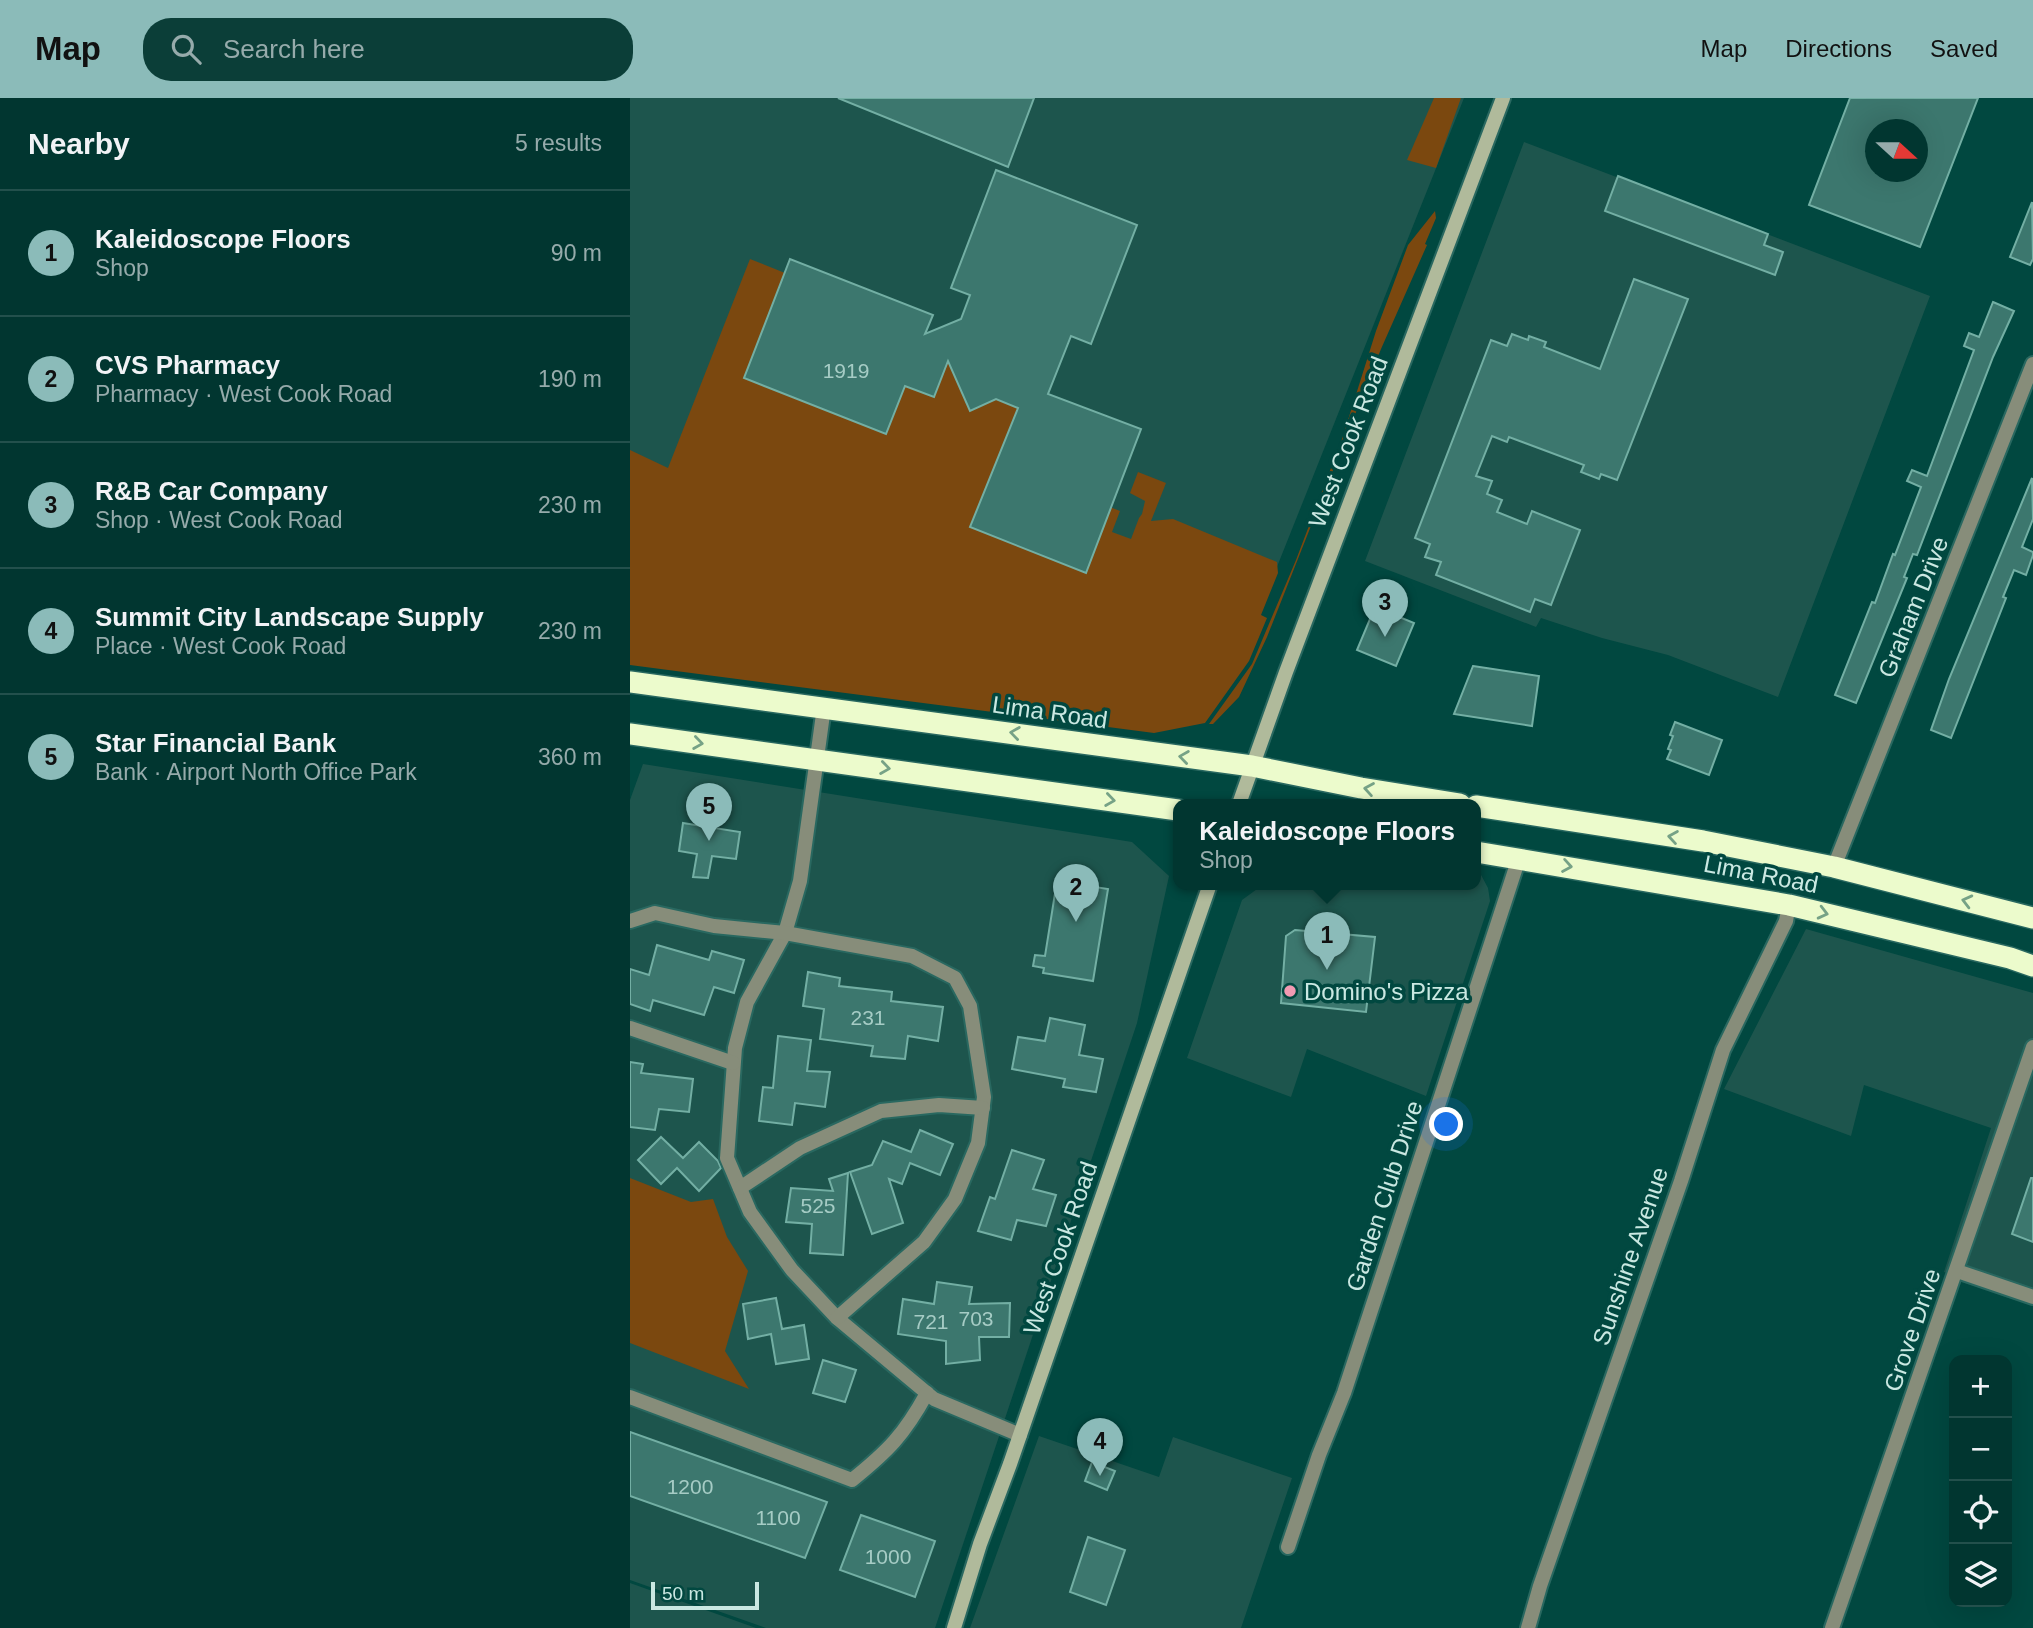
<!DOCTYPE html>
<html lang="en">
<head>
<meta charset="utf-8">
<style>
  body { margin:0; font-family:Arial,sans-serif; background:#0b3e38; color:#f1f3f6 }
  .controls { position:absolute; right:21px; bottom:21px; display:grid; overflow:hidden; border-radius:14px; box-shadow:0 7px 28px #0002 }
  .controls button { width:63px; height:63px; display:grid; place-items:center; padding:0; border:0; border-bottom:2px solid #23504c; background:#013630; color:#f1f3f6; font:35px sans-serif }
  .compass { position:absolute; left:1235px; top:21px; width:63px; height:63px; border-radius:50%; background:#013630; box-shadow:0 7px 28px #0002; rotate:111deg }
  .scale { position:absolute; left:21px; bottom:18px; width:108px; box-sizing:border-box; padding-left:7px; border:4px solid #cae8e2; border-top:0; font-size:19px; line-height:24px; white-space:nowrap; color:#cae8e2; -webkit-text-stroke:5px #014840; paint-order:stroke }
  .you { position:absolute; left:817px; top:1027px; width:24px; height:24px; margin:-18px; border:5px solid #fff; border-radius:50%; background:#1a73e8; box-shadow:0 0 0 10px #1a73e833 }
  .badge { display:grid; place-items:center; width:46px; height:46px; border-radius:50%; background:#8bbbb9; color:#111; font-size:23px; font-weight:700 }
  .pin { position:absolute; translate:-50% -58px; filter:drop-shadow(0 2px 4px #0008) }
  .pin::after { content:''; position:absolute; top:37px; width:24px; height:21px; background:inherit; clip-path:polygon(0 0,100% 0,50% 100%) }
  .popup { position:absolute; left:543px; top:701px; width:308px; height:91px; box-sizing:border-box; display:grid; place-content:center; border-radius:14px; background:#013630; filter:drop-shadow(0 2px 5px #0005); font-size:23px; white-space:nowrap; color:#96abab }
  .popup b { font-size:26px; color:#f1f3f6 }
  .popup::after { content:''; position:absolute; left:50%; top:100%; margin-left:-14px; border:14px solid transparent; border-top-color:#013630 }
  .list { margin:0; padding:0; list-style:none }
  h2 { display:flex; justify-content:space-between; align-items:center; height:91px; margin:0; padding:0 28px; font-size:30px }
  h2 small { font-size:23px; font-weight:400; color:#96abab }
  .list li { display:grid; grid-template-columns:46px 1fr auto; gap:21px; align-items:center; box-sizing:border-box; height:126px; padding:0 28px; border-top:2px solid #23504c }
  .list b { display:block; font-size:26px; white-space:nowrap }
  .list p { margin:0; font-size:23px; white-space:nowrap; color:#96abab }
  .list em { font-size:23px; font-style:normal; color:#96abab }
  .icon { flex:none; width:38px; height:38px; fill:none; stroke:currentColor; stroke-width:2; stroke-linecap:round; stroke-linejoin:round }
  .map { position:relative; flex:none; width:1403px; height:1530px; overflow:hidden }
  header { display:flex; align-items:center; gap:42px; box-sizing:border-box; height:98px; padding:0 35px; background:#8bbbb9; color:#111 }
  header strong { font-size:33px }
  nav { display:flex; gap:38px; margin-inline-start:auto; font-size:24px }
  .search { width:490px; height:63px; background:#0b3e38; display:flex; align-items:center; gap:18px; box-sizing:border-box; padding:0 24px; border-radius:28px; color:#96abab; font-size:26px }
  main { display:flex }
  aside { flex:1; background:#013630 }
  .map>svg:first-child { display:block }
</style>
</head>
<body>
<header>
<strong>Map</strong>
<div class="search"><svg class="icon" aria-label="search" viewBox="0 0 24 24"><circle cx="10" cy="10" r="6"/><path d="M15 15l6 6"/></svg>Search here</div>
<nav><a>Map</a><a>Directions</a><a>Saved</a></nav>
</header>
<main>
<aside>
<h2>Nearby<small>5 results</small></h2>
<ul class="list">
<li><span class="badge">1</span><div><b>Kaleidoscope Floors</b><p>Shop</p></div><em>90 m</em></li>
<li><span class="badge">2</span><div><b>CVS Pharmacy</b><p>Pharmacy · West Cook Road</p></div><em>190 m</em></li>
<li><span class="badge">3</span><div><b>R&amp;B Car Company</b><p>Shop · West Cook Road</p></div><em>230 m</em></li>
<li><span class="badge">4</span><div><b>Summit City Landscape Supply</b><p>Place · West Cook Road</p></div><em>230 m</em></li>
<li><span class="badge">5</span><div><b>Star Financial Bank</b><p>Bank · Airport North Office Park</p></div><em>360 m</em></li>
</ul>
</aside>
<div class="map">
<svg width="1403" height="1530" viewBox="0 0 1403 1530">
  <rect width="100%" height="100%" fill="#014840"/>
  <g fill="#1d554d">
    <path d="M0,0h834l-223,559 -611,-7z"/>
    <path d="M894,44l406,154 -152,401 -110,-42 -66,-17 -61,-20 -5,9 -171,-66z"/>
    <path d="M13,666l489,78 37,34 -32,147 -202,605h-169l-136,-48v-780z"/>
    <path d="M846,775h4l8,15 2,13 -64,195 -119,-47 -16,48 -104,-39 55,-158 22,-16h212z"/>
    <path d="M1176,831l227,64v303l-89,-24 47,-144 -127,-43 -13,51 -127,-47z"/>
    <path d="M409,1338l120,41 14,-40 119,41 -51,150h-271z"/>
    <path d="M0,1485l126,45h-126z"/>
  </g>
  <g fill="#7b480f">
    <path d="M804,0h27l-25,70 -29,-8z"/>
    <path d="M805,113l1,7 -11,26 2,1 -46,104 -114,288 -28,60 -26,27h-4l43,-60 44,-104 46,-121 34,-108 32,-86z"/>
    <path d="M120,161l35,14 -41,105 142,56 19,-48 29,11 14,-36 48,38 22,9 -48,119 116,46 24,-66 10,4 -8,21 19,7 8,-21 3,-4 3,-13 -15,-8 8,-21 28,11 -15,38 22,-2 104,43 1,11 -17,42 6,3 -18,43 -44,62 -51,10 -524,-68v-215l38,18z"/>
    <path d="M0,1080l61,24 22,-3 14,38 21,34 -23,80 24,38 -119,-46z"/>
  </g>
  <g fill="#3c776e" stroke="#73afa4" stroke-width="2" fill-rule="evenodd">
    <path d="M208,0h196l-26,69z"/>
    <path d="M1220,0h128l-58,149 -111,-42zM1245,32h42v42h-42z"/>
    <path d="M366,72l141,55 -46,119 -20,-8 -23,58 93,35 -55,144 -116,-46 48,-119 -22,-9 -26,12 -22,-50 -14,36 -29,-11 -19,48 -142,-56 46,-119 143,56 -8,19 36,-15 9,-24 -19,-7z"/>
    <path d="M988,78l150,58 -4,11 19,7 -8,23 -170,-64z"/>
    <path d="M1402,104l1,57 -3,6 -20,-8z"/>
    <path d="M1004,181l54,20 -71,181 -16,-6 -2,5 -18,-7 3,-7 -75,-28 -2,5 -15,-6 -16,40 16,5 -5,13 15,6 -5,12 30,12 5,-13 48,19 -29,75 -16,-6 -5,13 -94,-37 5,-13 -16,-5 5,-13 -15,-6 76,-198 16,6 5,-12 16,6 1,-4 17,6 -2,5 56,22z"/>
    <path d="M1363,204l21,9 -21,46 -76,198 -4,-1 -9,23 3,1 -51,125 -21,-8 37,-93 3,1 18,-49 2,1 26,-68 -14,-6 5,-11 15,6 47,-126 -10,-4 5,-13 10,4z"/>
    <path d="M1402,380l1,41 -11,28 11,5v3l-7,20 -12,-5 -11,27 3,1 -55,140 -20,-8 18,-51z"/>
    <path d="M745,509l39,16 -18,43 -39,-16z"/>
    <path d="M843,568l66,10 -7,50 -78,-12z"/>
    <path d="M1045,624l47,18 -13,35 -42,-16 4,-9 -3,-1 5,-13 -3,-1z"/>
    <path d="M53,725l57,9 -4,27 -24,-3 -4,22 -15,-1 4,-23 -18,-3z"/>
    <path d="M427,783l51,8 -15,92 -50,-8 1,-5 -11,-2 2,-11 10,1z"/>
    <path d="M665,832l80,7 -9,75 -85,-9 5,-67z"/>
    <path d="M27,847l52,15 3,-9 32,9 -10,33 -20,-6 -10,28 -51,-15 -3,11 -20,-7v-35l19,6z"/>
    <path d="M178,874l32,6 -1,8 53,6 -1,9 52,6 -5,34 -30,-5 -3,23 -34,-3 2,-10 -53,-7 4,-30 -21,-3z"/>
    <path d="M420,920l35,7 -6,30 24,4 -7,33 -33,-5 2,-8 -53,-10 6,-32 27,4z"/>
    <path d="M148,938l33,4 -4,31 23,1 -5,35 -30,-4 -3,22 -33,-4 4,-34 10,1z"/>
    <path d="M0,964l13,2 -2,9 52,6 -4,33 -30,-3 -4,21 -25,-3z"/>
    <path d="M290,1032l33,14 -13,31 -30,-12 -8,21 -13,-5 14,44 -31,11 -22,-62 22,-7 11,-24 28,11z"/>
    <path d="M31,1039l22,21 16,-16 19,19 3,7 -22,23 -22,-23 -16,16 -23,-24z"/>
    <path d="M382,1052l32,10 -11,29 23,6 -10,31 -29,-6 -6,20 -33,-9 12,-34 5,2z"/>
    <path d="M218,1075l-5,82 -33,-2 2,-29 -26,-2 5,-34 42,3 -4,-12z"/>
    <path d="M1401,1080h2v64l-21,-8z"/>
    <path d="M307,1184l35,5 -3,17 41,-1 -1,34h-30l1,23 -34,4v-23l-48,-7 5,-35 31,5z"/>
    <path d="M146,1200l6,31 22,-4 5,34 -33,5 -5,-30 -23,5 -5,-35z"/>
    <path d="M193,1262l33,10 -11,32 -32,-9z"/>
    <path d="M0,1334l197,70 -22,56 -175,-62z"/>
    <path d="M462,1364l23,9 -8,19 -22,-9z"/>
    <path d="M231,1417l74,26 -20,56 -75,-27z"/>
    <path d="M458,1439l37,13 -19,55 -36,-13z"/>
  </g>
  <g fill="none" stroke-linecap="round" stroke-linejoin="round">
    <g stroke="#296860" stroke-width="18">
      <g id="street">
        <path d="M194,609l-24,174 -15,52 -38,69 -12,46 -8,110 23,54 42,58 45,48 97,81 86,36"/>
        <path d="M1204,769l199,-503"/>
        <path d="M0,823l25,-8 59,13 71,7 127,23 43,22 15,28 14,91 -6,46 -23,56 -31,43 -87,76"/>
        <path d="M0,930l103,35"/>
        <path d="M110,1090l60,-40 81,-37 58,-6 44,3"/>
        <path d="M1327,1173l76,26"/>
        <path d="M0,1299l222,83c36,-29 52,-45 75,-87"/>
        <path d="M658,1449l31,-92 25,-62 175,-535"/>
        <path d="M898,1530l12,-42 141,-405 42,-131 63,-129 3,-16"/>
        <path d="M1202,1530l201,-581"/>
      </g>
    </g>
    <g stroke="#296860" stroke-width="18">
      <g id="secondary">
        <path d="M609,706l47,-132 217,-574"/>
        <path d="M324,1530l26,-84 30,-80 200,-580"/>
      </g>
    </g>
    <g stroke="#296860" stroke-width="24">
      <g id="highway">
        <path d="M0,584l622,84 109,22 99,16"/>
        <path d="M0,636l548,76"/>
        <path d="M846,708l227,35 131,26 199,51"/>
        <path d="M846,754l313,53 221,53 23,8"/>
      </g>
    </g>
    <use href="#street" stroke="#878d7a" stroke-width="14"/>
    <use href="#secondary" stroke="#b0ba9b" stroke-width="14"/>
    <use href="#highway" stroke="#ecfbcc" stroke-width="21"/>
  </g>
  <defs><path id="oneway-chevron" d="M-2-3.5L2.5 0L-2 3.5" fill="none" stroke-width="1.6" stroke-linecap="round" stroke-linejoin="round" transform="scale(1.75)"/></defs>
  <g stroke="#76a286">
    <use href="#oneway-chevron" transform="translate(385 635) rotate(-172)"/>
    <use href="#oneway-chevron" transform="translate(68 645) rotate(8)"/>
    <use href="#oneway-chevron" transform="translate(554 659) rotate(-172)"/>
    <use href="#oneway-chevron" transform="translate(255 670) rotate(8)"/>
    <use href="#oneway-chevron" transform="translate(739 691) rotate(-170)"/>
    <use href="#oneway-chevron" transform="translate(480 702) rotate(8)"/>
    <use href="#oneway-chevron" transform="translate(1043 739) rotate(-171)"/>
    <use href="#oneway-chevron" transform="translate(937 768) rotate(10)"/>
    <use href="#oneway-chevron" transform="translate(1337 803) rotate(-166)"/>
    <use href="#oneway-chevron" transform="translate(1193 815) rotate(14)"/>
  </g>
  <circle fill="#f19ab2" stroke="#014840" stroke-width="2.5" cx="660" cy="893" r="7"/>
  <g text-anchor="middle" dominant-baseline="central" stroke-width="7" stroke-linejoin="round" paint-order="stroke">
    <g font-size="21" fill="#a6ccc5">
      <text x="216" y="272">1919</text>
      <text x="238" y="919">231</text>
      <text x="188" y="1107">525</text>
      <text x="346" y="1220">703</text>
      <text x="301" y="1223">721</text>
      <text x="60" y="1388">1200</text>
      <text x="148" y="1419">1100</text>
      <text x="258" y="1458">1000</text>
    </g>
    <g font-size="24" fill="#cae8e2" stroke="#014840">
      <text transform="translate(718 344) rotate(-69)">West Cook Road</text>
      <text transform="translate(1283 509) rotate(-68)">Graham Drive</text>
      <text transform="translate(420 614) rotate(8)">Lima Road</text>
      <text transform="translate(1131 776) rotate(11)">Lima Road</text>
      <text transform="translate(754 1098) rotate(-72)">Garden Club Drive</text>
      <text transform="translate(430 1150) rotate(-71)">West Cook Road</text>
      <text transform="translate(1000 1158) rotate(-71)">Sunshine Avenue</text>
      <text transform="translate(1282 1232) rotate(-71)">Grove Drive</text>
    </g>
    <g font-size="24" fill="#cae8e2" stroke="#014840" text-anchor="start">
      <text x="674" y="893">Domino's Pizza</text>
    </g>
  </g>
</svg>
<div class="controls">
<button>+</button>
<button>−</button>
<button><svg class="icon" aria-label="locate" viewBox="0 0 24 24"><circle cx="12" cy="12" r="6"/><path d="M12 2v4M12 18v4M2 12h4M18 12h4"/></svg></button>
<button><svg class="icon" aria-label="layers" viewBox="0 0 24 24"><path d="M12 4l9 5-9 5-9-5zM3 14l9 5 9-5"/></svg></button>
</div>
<svg class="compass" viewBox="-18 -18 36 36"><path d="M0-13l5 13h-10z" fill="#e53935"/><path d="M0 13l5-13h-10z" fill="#96abab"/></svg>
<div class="scale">50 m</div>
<div class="you"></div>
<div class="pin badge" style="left:697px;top:872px">1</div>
<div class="popup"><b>Kaleidoscope Floors</b>Shop</div>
<div class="pin badge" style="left:446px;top:824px">2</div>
<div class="pin badge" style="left:755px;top:539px">3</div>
<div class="pin badge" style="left:470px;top:1378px">4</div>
<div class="pin badge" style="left:79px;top:743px">5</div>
</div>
</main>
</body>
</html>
